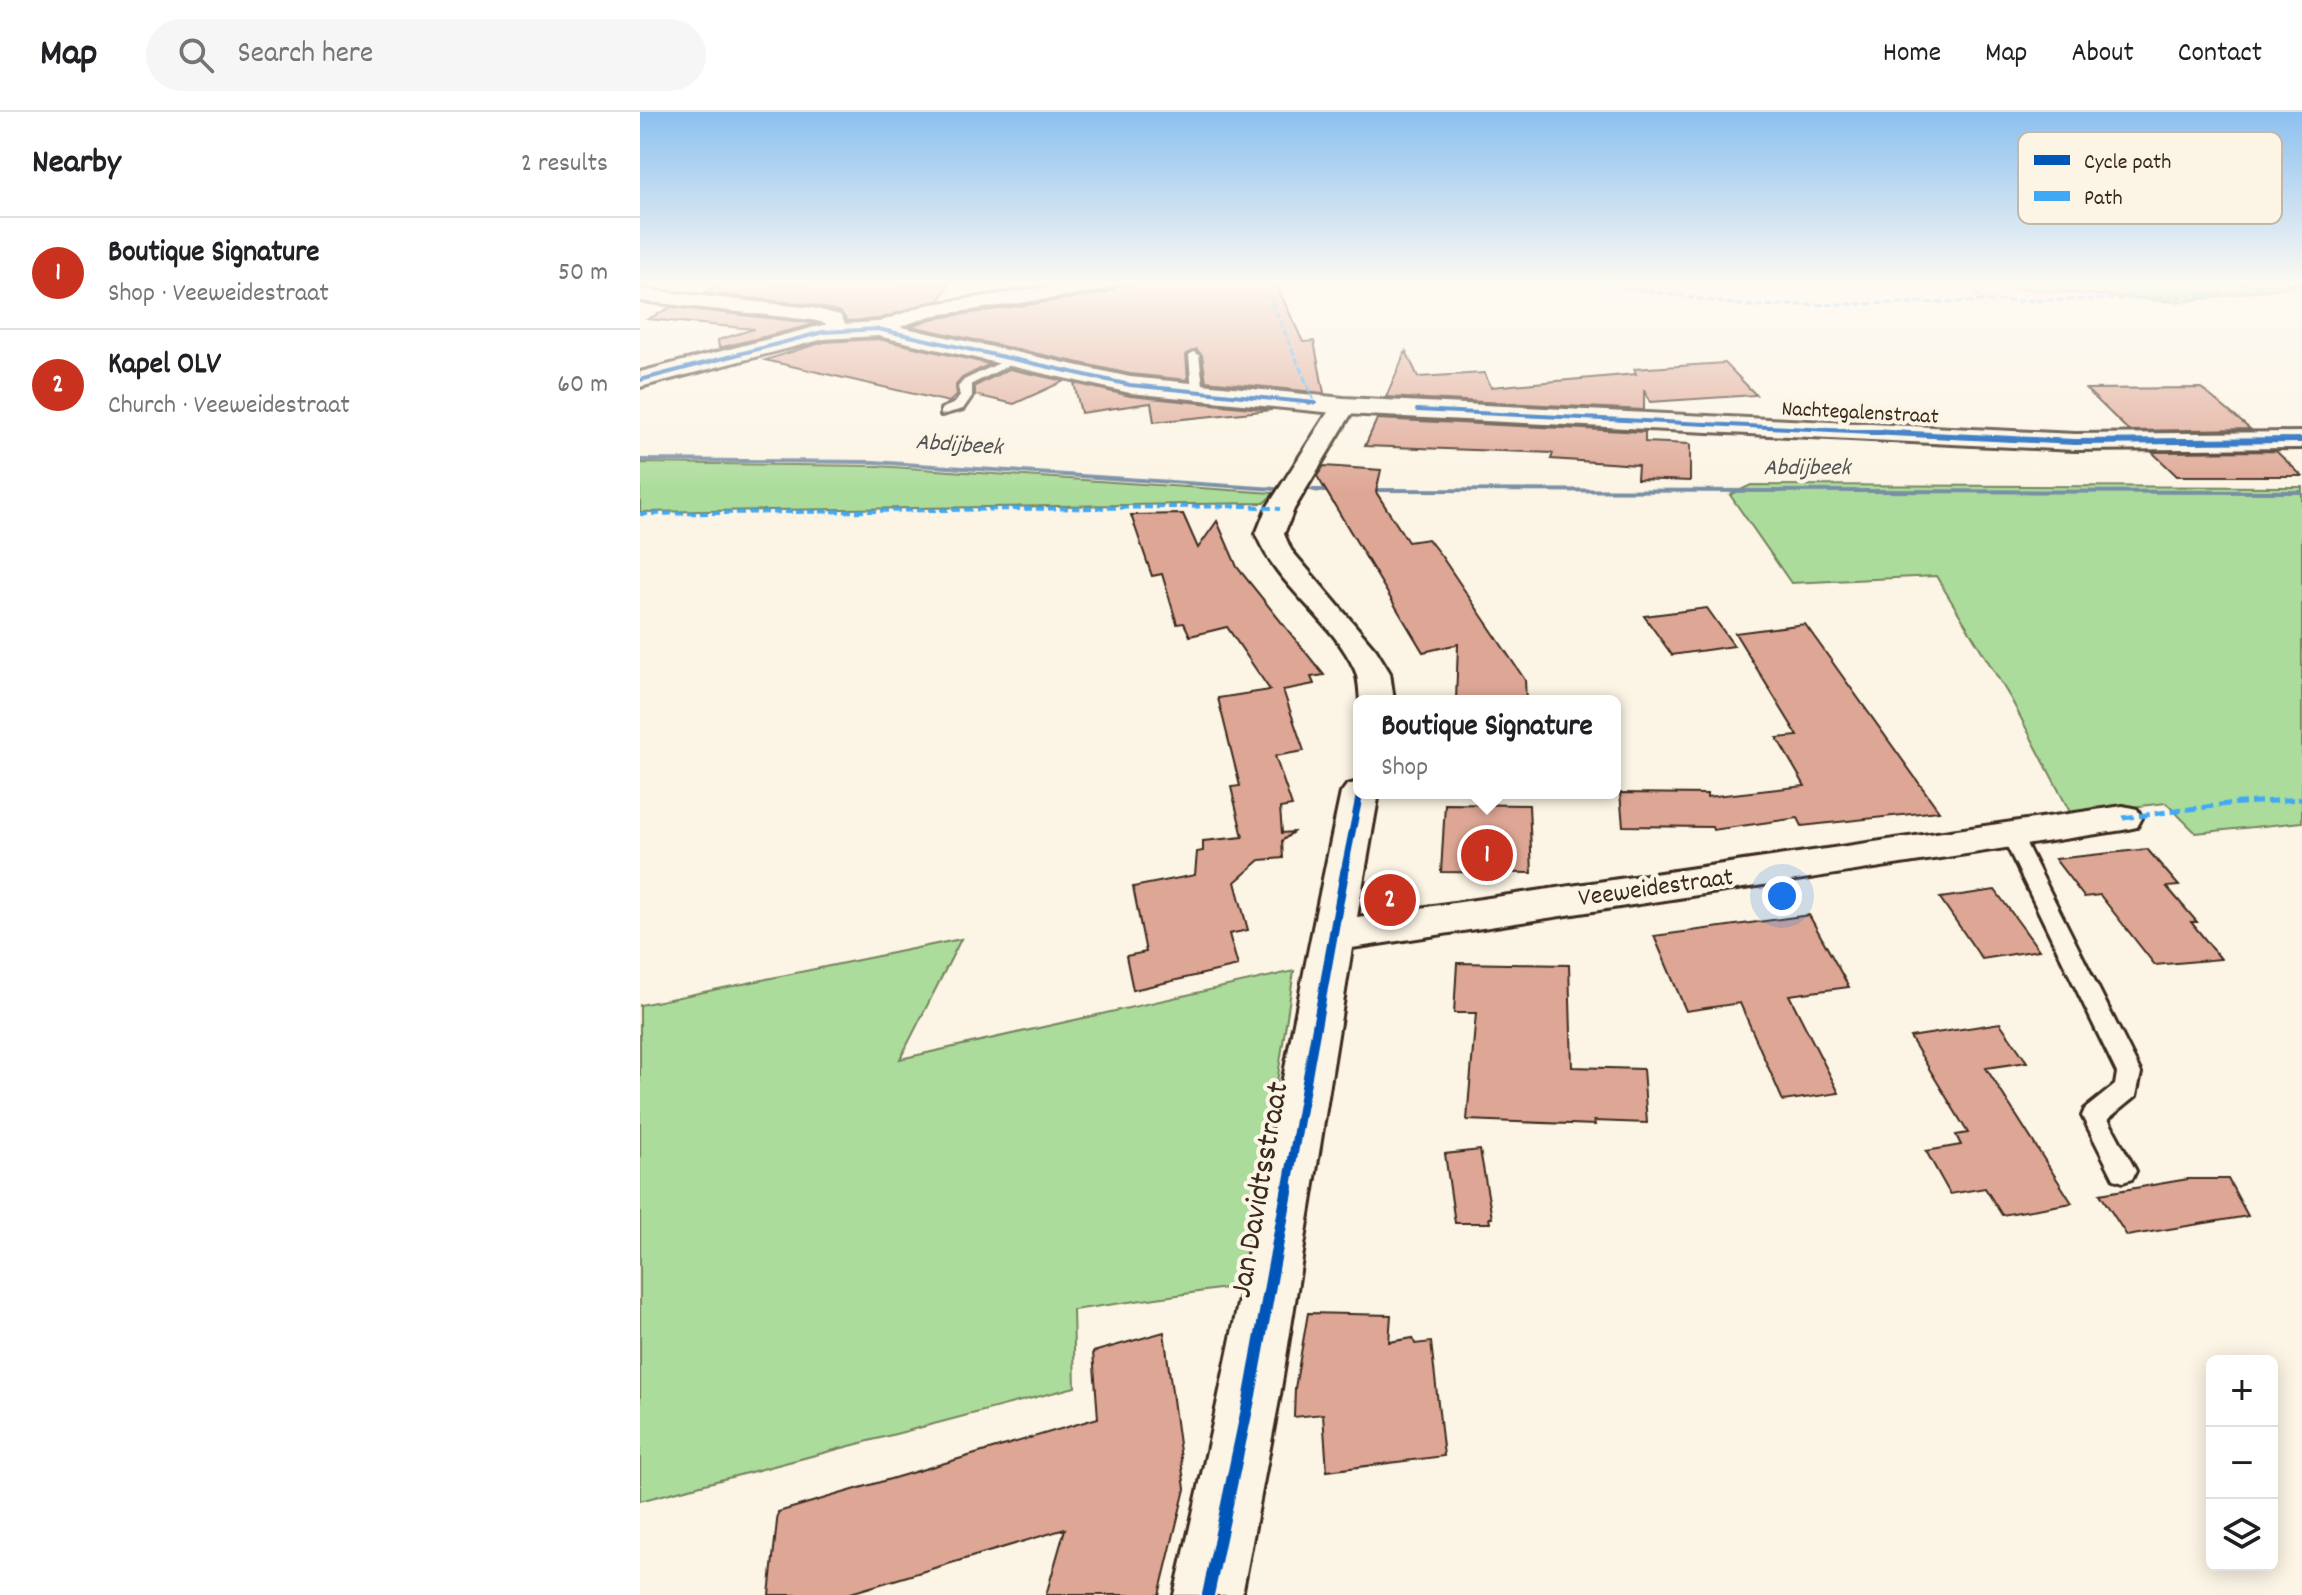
<!DOCTYPE html>
<html lang="en">
<head>
<meta charset="utf-8">
<style>
  body { margin:0; font-family:Dekko,sans-serif; background:#f6f6f6; color:#202124 }
  .controls { position:absolute; right:24px; bottom:24px; display:grid; overflow:hidden; border-radius:12px; box-shadow:0 4px 20px #0003 }
  .controls button { width:72px; height:72px; display:grid; place-items:center; padding:0; border:0; border-bottom:2px solid #e0e0e0; background:#fff; color:#202124; font:40px sans-serif }
  .you { position:absolute; left:1142px; top:784px; width:28px; height:28px; margin:-20px; border:6px solid #fff; border-radius:50%; background:#1a73e8; box-shadow:0 0 0 12px #1a73e833 }
  .badge { display:grid; place-items:center; width:52px; height:52px; border-radius:50%; background:#c8321e; color:#fff; font-size:26px; font-weight:700 }
  .pin { position:absolute; translate:-50% -50%; border:4px solid #fff; box-shadow:0 2px 8px #0006 }
  .popup { position:absolute; left:713px; top:583px; width:268px; height:104px; box-sizing:border-box; display:grid; place-content:center; border-radius:12px; background:#fff; filter:drop-shadow(0 2px 6px #0005); font-size:26px; white-space:nowrap; color:#757577 }
  .popup b { font-size:30px; color:#202124 }
  .popup::after { content:''; position:absolute; left:50%; top:100%; margin-left:-16px; border:16px solid transparent; border-top-color:#fff }
  .list { margin:0; padding:0; list-style:none }
  h2 { display:flex; justify-content:space-between; align-items:center; height:104px; margin:0; padding:0 32px; font-size:34px }
  h2 small { font-size:26px; font-weight:400; color:#757577 }
  .list li { display:grid; grid-template-columns:52px 1fr auto; gap:24px; align-items:center; box-sizing:border-box; height:112px; padding:0 32px; border-top:2px solid #e0e0e0 }
  .list b { display:block; font-size:30px; white-space:nowrap }
  .list p { margin:0; font-size:26px; white-space:nowrap; color:#757577 }
  .list em { font-size:26px; font-style:normal; color:#757577 }
  .icon { flex:none; width:44px; height:44px; fill:none; stroke:currentColor; stroke-width:2; stroke-linecap:round; stroke-linejoin:round }
  .map { position:relative; flex:none; width:1662px; height:1483px; overflow:hidden }
  header { display:flex; align-items:center; gap:48px; box-sizing:border-box; height:112px; padding:0 40px; background:#fff; border-bottom:2px solid #e0e0e0 }
  header strong { font-size:38px }
  nav { display:flex; gap:44px; margin-inline-start:auto; font-size:28px }
  .search { width:560px; height:72px; background:#f6f6f6; display:flex; align-items:center; gap:20px; box-sizing:border-box; padding:0 28px; border-radius:44px; color:#757577; font-size:30px }
  main { display:flex }
  aside { flex:1; background:#fff }
  .map>svg:first-child { display:block }
</style>
</head>
<body>
<header>
<strong>Map</strong>
<div class="search"><svg class="icon" aria-label="search" viewBox="0 0 24 24"><circle cx="10" cy="10" r="6"/><path d="M15 15l6 6"/></svg>Search here</div>
<nav><a>Home</a><a>Map</a><a>About</a><a>Contact</a></nav>
</header>
<main>
<aside>
<h2>Nearby<small>2 results</small></h2>
<ul class="list">
<li><span class="badge">1</span><div><b>Boutique Signature</b><p>Shop · Veeweidestraat</p></div><em>50 m</em></li>
<li><span class="badge">2</span><div><b>Kapel OLV</b><p>Church · Veeweidestraat</p></div><em>60 m</em></li>
</ul>
</aside>
<div class="map">
<svg width="1662" height="1483" viewBox="0 0 1662 1483">
  <rect width="100%" height="100%" fill="#fcf5e5"/>
  <filter id="ink" filterUnits="userSpaceOnUse"><feTurbulence type="fractalNoise" baseFrequency=".0125" numOctaves="2"/><feDisplacementMap in="SourceGraphic" scale="16" xChannelSelector="R" yChannelSelector="G"/><feConvolveMatrix kernelMatrix="1 2 1 2 8 2 1 2 1" color-interpolation-filters="sRGB"/></filter>
  <g filter="url(#ink)">
    <g fill="#acdc9c" stroke="#74835d" stroke-width="2">
      <path d="M1327,172h335v1l-123,17z"/>
      <path d="M0,351l238,3 396,27 -10,10 -624,9z"/>
      <path d="M1111,373l551,2v335l-106,11 -30,-30 -95,11 -60,-115 -75,-123 -145,7 -61,-88z"/>
      <path d="M321,827l-61,120 394,-88 -48,314 -173,25 2,77 -435,114v-496z"/>
    </g>
    <g fill="none" stroke-linecap="round" stroke-linejoin="round">
      <g fill="#788ea4" fill-rule="evenodd">
        <path d="M0,346l234,2 401,27 4,2 -4,2 -401,-27 -234,-2z"/>
        <path d="M669,376h30l4,2c-8,4 -27,4 -35,0z"/>
        <path d="M718,376l944,2v4l-941,-2 -4,-2z"/>
      </g>
    </g>
    <g fill="#dea795" stroke="#3b2a1e" stroke-width="2">
      <path d="M84,172h225l-9,16 -61,19 -32,2 -6,-9 -28,-7 -109,-12z"/>
      <path d="M491,172h145l27,58 11,-1 10,52 -118,-12 -4,-26 -6,-6 -10,6 2,25 -58,-6 -219,-48 20,-7 175,-26 12,-7z"/>
      <path d="M31,195l141,16 3,1 -96,24 -1,-8 36,-11 -106,-10z"/>
      <path d="M238,227l112,25 -28,14 -6,7 1,10 -8,7 -184,-42 59,-18z"/>
      <path d="M766,239l12,26 66,-4 7,14 145,-13 -2,-5 91,-6 31,32 -106,7 -6,-12v20l-258,-13z"/>
      <path d="M369,257l55,12 -50,23 -39,-9v-9z"/>
      <path d="M434,271l56,13 142,14 -118,12 -3,-19 -70,10z"/>
      <path d="M1561,276l49,41 -121,2 -43,-42z"/>
      <path d="M737,307l268,13v10l45,2v37l-53,-2 1,-14 -87,-6 2,-6 -188,-7z"/>
      <path d="M1636,339l26,25h-125l-25,-24z"/>
      <path d="M684,354l57,4 -5,22 32,50 20,-3 14,18 83,123 1,21h-70l2,-57 -35,8 -106,-176z"/>
      <path d="M543,402l15,34 19,-27 20,46 87,108 -13,2 3,7 -31,6 21,61 -29,5 17,50 -12,2 2,25 11,-1 -11,9 1,17 -23,2 -25,22 13,48 -19,4 9,32 -105,24 -7,-34 20,-4 -13,-65 62,-12 2,-23 6,-1v-10l40,-4 -12,-50 9,-1 -22,-88 52,-8 -43,-63 -37,9 -6,-13 -7,1 -15,-50 -10,2 -21,-61z"/>
      <path d="M1067,496l27,38 -62,9 -28,-39z"/>
      <path d="M1165,512l134,187 -137,15 -4,-8 -85,12 -1,-3 -89,-1 -3,-33 87,1v3l98,-11 -28,-48 21,-2 -63,-103z"/>
      <path d="M805,692l84,1 3,68 -91,-1z"/>
      <path d="M1507,737l32,37 -12,1 30,35h-6l30,37 -66,6 -55,-70 -16,2 -29,-38z"/>
      <path d="M1355,778l44,60 -57,9 -42,-61z"/>
      <path d="M1169,803l40,72 -60,8 50,98 -56,8 -43,-98 -54,8 -32,-75z"/>
      <path d="M817,851l112,2 3,102 71,2 4,54 -53,-2 1,4 -128,-5 9,-107h-22z"/>
      <path d="M1360,911l27,39 -41,6 86,135 -70,12 -17,-27 -35,6 -24,-43 35,-6 -5,-10 12,-2 -58,-96z"/>
      <path d="M840,1038l12,68h-3l1,5h-35l-10,-69z"/>
      <path d="M1548,1067h40l20,37 -121,20 -27,-42z"/>
      <path d="M668,1201l83,2 -2,27 24,-4 2,6 16,-2 13,114 -117,15 -4,-57 -29,3 1,-29z"/>
      <path d="M524,1220l21,157 -26,106h-113l19,-66 -221,66h-75l9,-83 320,-94 -5,-66z"/>
    </g>
    <g fill="none" stroke-linecap="round" stroke-linejoin="round">
      <g stroke="#3b2a1e" stroke-width="6">
        <g id="service">
          <path d="M554,240l5,3 5,37 -6,3 -6,-3 -3,-37z"/>
          <path d="M370,246l9,2 -47,24v12l-9,13 -22,6v-6l14,-6 5,-7 -2,-9 6,-7z"/>
          <path d="M1372,718l10,6 119,237 -5,23 -28,23 28,52 -4,8 -9,3 -9,-3 -32,-63 3,-7 30,-24 2,-12 -115,-237z"/>
        </g>
      </g>
      <g stroke="#3b2a1e" stroke-width="6">
        <g id="minor">
          <path d="M427,172h49l-10,6 -176,26 -52,19 -10,-6 3,-4 55,-20z"/>
          <path d="M0,177l172,19 28,7 9,15 -10,6 -7,-2 -7,-11 -13,-3 -172,-19z"/>
          <path d="M704,287l8,2 4,5 -62,103 -10,25 7,16 85,100 14,23 4,28h-34c-1,-10 -1,-22 -5,-31 -23,-51 -78,-83 -99,-136l10,-25 66,-103 4,-5z"/>
          <path d="M719,670v11h20l-22,124 766,-111 14,3 5,9 -5,9 -14,3 -771,118 -72,447 -38,200h-68c64,-266 110,-536 167,-802l6,-8z"/>
        </g>
      </g>
      <g stroke="#3b2a1e" stroke-width="6">
        <path id="tertiary" d="M238,210l252,55 214,21 731,36 227,-2v16l-227,2 -731,-36 -214,-21 -252,-57 -54,3 -184,48v-15l183,-47z"/>
      </g>
      <use href="#service" fill="#fcf5e5" fill-rule="evenodd"/>
      <use href="#minor" fill="#fcf5e5" fill-rule="evenodd"/>
      <use href="#tertiary" fill="#fcf5e5" fill-rule="evenodd"/>
      <g stroke="#3fa9f5" stroke-width="3" stroke-dasharray="7 3" stroke-linecap="butt">
        <path d="M624,172l51,119"/>
        <path d="M958,172l150,22 411,-8 70,-4 51,-10"/>
        <path d="M1328,172l15,17"/>
      </g>
      <path stroke="#3fa9f5" stroke-width="4" stroke-dasharray="8 4" stroke-linecap="butt" d="M0,402l606,-8 34,3"/>
      <path stroke="#3fa9f5" stroke-width="5" stroke-dasharray="11 5" stroke-linecap="butt" d="M1483,706l105,-14 74,-5"/>
      <g stroke="#fcf5e5" stroke-width="7">
        <g id="cycleway-far4">
          <path d="M0,268l183,-48 55,-3 252,56 185,18"/>
          <path d="M777,298l496,24"/>
        </g>
      </g>
      <g stroke="#fcf5e5" stroke-width="9">
        <path id="cycleway-far3" d="M1231,320l204,10 227,-2"/>
      </g>
      <g stroke="#fcf5e5" stroke-width="11">
        <path id="cycleway-far2" d="M704,760l16,-79"/>
      </g>
      <g stroke="#fcf5e5" stroke-width="14">
        <path id="cycleway-far1" d="M647,1077l58,-319"/>
      </g>
      <g stroke="#fcf5e5" stroke-width="17">
        <path id="cycleway" d="M568,1483l42,-200 38,-208"/>
      </g>
      <use href="#cycleway-far4" stroke="#0057b8" stroke-width="4"/>
      <use href="#cycleway-far3" stroke="#0057b8" stroke-width="6"/>
      <use href="#cycleway-far2" stroke="#0057b8" stroke-width="7"/>
      <use href="#cycleway-far1" stroke="#0057b8" stroke-width="9"/>
      <use href="#cycleway" stroke="#0057b8" stroke-width="12"/>
    </g>
  </g>
  <linearGradient id="sky" x2="0" y2="1"><stop stop-color="#8bc0f0"/><stop offset="0.45" stop-color="#fefaf3"/><stop offset="1" stop-color="#fefaf3" stop-opacity="0"/></linearGradient>
  <rect width="1662" height="380" fill="url(#sky)"/>
  <g text-anchor="middle" dominant-baseline="central" stroke-width="8" stroke-linejoin="round" paint-order="stroke">
    <g font-size="22" fill="#3b2a1e" stroke="#fcf5e5">
      <text transform="translate(1220 302) rotate(3)">Nachtegalenstraat</text>
    </g>
    <g font-size="24" font-style="italic" fill="#545456" stroke="#fcf5e5">
      <text transform="translate(319 334) rotate(4)">Abdijbeek</text>
      <text x="1167" y="357">Abdijbeek</text>
    </g>
    <g font-size="26" fill="#3b2a1e" stroke="#fcf5e5">
      <text transform="translate(1016 777) rotate(-8)">Veeweidestraat</text>
    </g>
    <g font-size="32" fill="#3b2a1e" stroke="#fcf5e5">
      <text transform="translate(622 1078) rotate(-80)">Jan Davidtsstraat</text>
    </g>
  </g>
  <rect x="1378" y="20" width="264" height="92" rx="12" fill="#fcf5e5" stroke="#c2b8a9" stroke-width="2"/>
  <rect x="1394" y="43" width="36" height="10" fill="#0057b8"/>
  <rect x="1394" y="79" width="36" height="10" fill="#3fa9f5"/>
  <g font-size="22" fill="#3b2a1e">
    <text x="1444" y="56">Cycle path</text>
    <text x="1444" y="92">Path</text>
  </g>
</svg>
<div class="controls">
<button>+</button>
<button>−</button>
<button><svg class="icon" aria-label="layers" viewBox="0 0 24 24"><path d="M12 4l9 5-9 5-9-5zM3 14l9 5 9-5"/></svg></button>
</div>
<div class="you"></div>
<div class="pin badge" style="left:847px;top:743px">1</div>
<div class="popup"><b>Boutique Signature</b>Shop</div>
<div class="pin badge" style="left:750px;top:788px">2</div>
</div>
</main>
</body>
</html>
